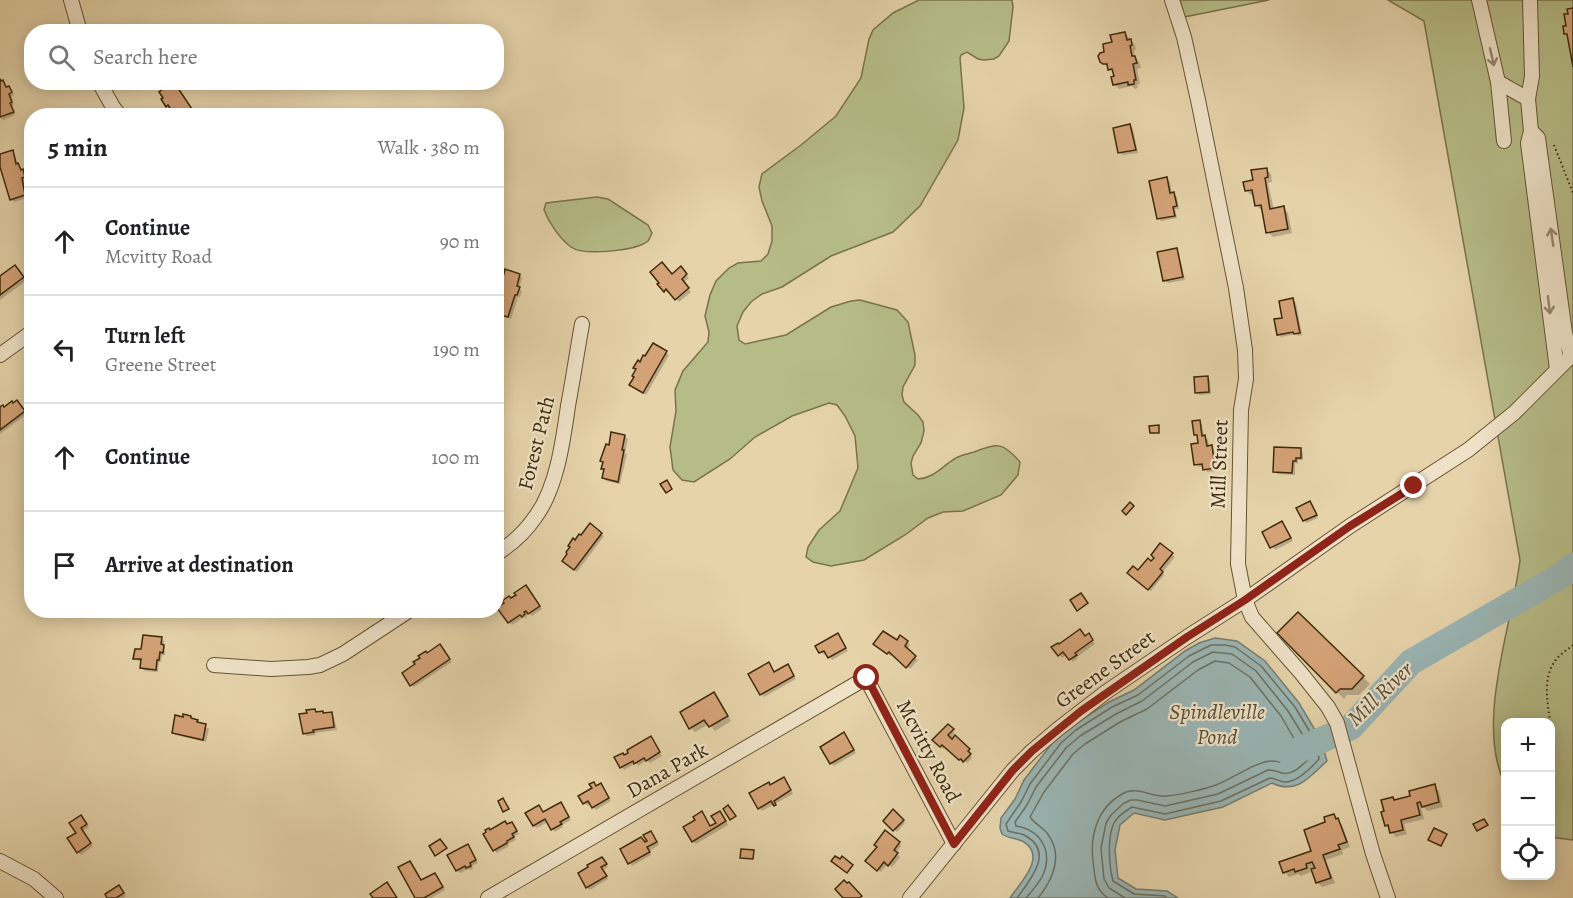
<!DOCTYPE html>
<html lang="en">
<head>
<meta charset="utf-8">
<style>
  body { margin:0; font-family:Alegreya,serif; background:#f2f2f2; color:#202124 }
  .controls { position:absolute; right:18px; bottom:18px; display:grid; overflow:hidden; border-radius:12px; box-shadow:0 3px 15px #0003 }
  .controls button { width:54px; height:54px; display:grid; place-items:center; padding:0; border:0; border-bottom:2px solid #e0e0e0; background:#fff; color:#202124; font:30px sans-serif }
  .stop { position:absolute; width:18px; height:18px; margin:-14px; border:4px solid #8f2418; border-radius:50%; background:#fff }
  .stop.end { background:#8f2418; border-color:#fff; box-shadow:0 2px 6px #0008 }
  .list { margin:0; padding:0; list-style:none }
  h2 { display:flex; justify-content:space-between; align-items:center; height:78px; margin:0; padding:0 24px; font-size:26px }
  h2 small { font-size:20px; font-weight:400; color:#757577 }
  .list li { display:grid; grid-template-columns:39px 1fr auto; gap:18px; align-items:center; box-sizing:border-box; height:108px; padding:0 24px; border-top:2px solid #e0e0e0 }
  .list b { display:block; font-size:22px; white-space:nowrap }
  .list p { margin:0; font-size:20px; white-space:nowrap; color:#757577 }
  .list em { font-size:20px; font-style:normal; color:#757577 }
  .icon { flex:none; width:33px; height:33px; fill:none; stroke:currentColor; stroke-width:2; stroke-linecap:round; stroke-linejoin:round }
  .map { position:relative; flex:none; width:1573px; height:898px; overflow:hidden }
  .search { position:absolute; background:#fff; box-shadow:0 3px 15px #0003; left:24px; top:24px; width:480px; height:66px; display:flex; align-items:center; gap:15px; box-sizing:border-box; padding:0 21px; border-radius:24px; color:#757577; font-size:22px }
  .panel { position:absolute; background:#fff; box-shadow:0 3px 15px #0003; left:24px; top:108px; width:480px; height:510px; border-radius:24px }
  .map>svg:first-child { display:block }
</style>
</head>
<body>
<div class="map">
<svg width="1573" height="898" viewBox="0 0 1573 898">
  <rect width="100%" height="100%" fill="#e6d3aa"/>
  <filter id="stains"><feTurbulence type="fractalNoise" baseFrequency=".00333" numOctaves="4"/><feColorMatrix values="0 0 0 0 .2 0 0 0 0 .09 0 0 0 0 .02 0 0 0 .5 -.17"/></filter>
  <radialGradient id="worn" r=".72"><stop offset=".6" stop-color="#630" stop-opacity="0"/><stop offset="1" stop-color="#630" stop-opacity=".3"/></radialGradient>
  <g fill="#b6bc88" stroke="#7a734a" stroke-width="1.5">
    <path d="M919,0h93l1,7 -4,34 -10,15 -5,3 -10,1 -6,-1 -11,-7 -6,3 -1,3 4,50 -6,32 -38,66 -27,26 -62,24 -49,31 -20,7 -11,8 -8,10 -6,14 2,14 6,4 41,-9 45,-28 20,-6 9,-1 37,10 11,12 7,33v10l-12,22 -1,8 2,7 14,13 5,7 1,9 -3,12 -8,13 -2,7 2,12 5,4c17,-1 25,-14 38,-21 5,-3 12,-4 18,-6 24,-9 29,-10 46,10l-2,13 -17,20 -38,16 -20,1 -15,6 -23,17 -41,25 -33,6 -18,-4 -7,-5 2,-10 11,-17 21,-19 18,-43 -3,-32 -10,-20 -8,-11 -8,-2 -37,13 -37,21 -25,22 -36,23 -12,-2 -9,-10 -3,-23 6,-36 -1,-21 8,-19 25,-29 1,-10 -4,-16 5,-21 6,-14 13,-13 9,-5 23,-2 7,-7 4,-13v-15l-10,-25 -3,-14 3,-13 39,-29 35,-29 25,-38 8,-39 4,-9 20,-17z"/>
    <path d="M1180,0h89l-85,17z"/>
    <path d="M1388,0h185v840l-22,-3 -1,-115h-44l-1,63c-30,-64 7,-158 15,-225l-96,-539z"/>
    <path d="M597,197l11,2 40,26 4,8c-1,2 -3,7 -4,8 -11,10 -65,15 -77,6 -11,-8 -22,-24 -27,-37l2,-7z"/>
  </g>
  <path fill="#9ab5b4" stroke="#757d70" stroke-width="1.5" d="M1215,638l22,3 28,20 34,42 22,37 6,21c-18,16 -30,34 -55,22l-49,24 -58,13 -31,-7 -14,12 -5,25 3,28 18,11 31,2 11,7h-168c10,-15 37,-41 14,-56 -6,-4 -15,-3 -22,-8l-2,-6 1,-10 14,-19 9,-19 32,-42 16,-12 37,-24 25,-12 51,-39 14,-8z"/>
  <g fill="#0003">
    <path d="M1125,33l10,12 1,5h-2l1,8 4,4 2,6 -4,1 3,15 -3,1 1,3 -3,1 -3,-3 -13,3 -4,-4v-11l-14,-13 12,-17z"/>
    <path d="M0,77l7,11h2l2,2 3,5 -3,2 3,8 -2,1 3,9 -12,5 -3,-3z"/>
    <path d="M175,86l19,27 -4,3h-13l-6,-8 -1,1 -3,-3z"/>
    <path d="M1130,126l3,3 5,24 -15,2 -3,-2z"/>
    <path d="M12,152l3,3 3,10 4,6 4,3 1,6h-3l3,18 -13,4 -3,-3 -11,-37v-6z"/>
    <path d="M1266,169l5,5 1,8 -4,1 6,27 9,-2 5,5 4,20 -19,4 -5,-5 -4,-22h-3l-5,-5 -2,-11 -3,1 -5,-5z"/>
    <path d="M1167,179l3,3 2,12 5,3 2,12h-4l2,9 -16,3 -3,-3z"/>
    <path d="M1176,250l3,3 6,27 -17,3 -3,-2z"/>
    <path d="M680,268l9,10 -6,5 8,9 -12,10 -9,-11 -2,2 -9,-9z"/>
    <path d="M18,269l8,12 -26,19v-22z"/>
    <path d="M520,275l2,3 -3,11 3,2 -2,6h-2l-7,22 -15,-5v-11z"/>
    <path d="M1293,300l3,3 6,32 -4,1 -2,-2 -15,3 -3,-3 5,-15z"/>
    <path d="M666,353l3,2 -23,40 -12,-7 -3,-3 10,-21z"/>
    <path d="M1207,378l3,2 1,14 -11,1 -3,-2z"/>
    <path d="M20,405l7,9 -27,20v-25z"/>
    <path d="M1200,422l2,3 2,11 4,4 1,7h2l3,3 3,21 -10,1 -3,-6 -5,1 -3,-3 4,-19 -2,-8 -2,-3z"/>
    <path d="M625,436l3,3 -3,14 2,1 -7,30 -14,-3 -2,-3 1,-8 -2,-2z"/>
    <path d="M1300,450l3,3v7h-5v4l-3,-1v12l-18,-1 -3,-3z"/>
    <path d="M1310,503l8,15 -11,5 -3,-2z"/>
    <path d="M1282,523l11,18 -18,9 -11,-17z"/>
    <path d="M601,534l3,2 -27,36 -10,-8z"/>
    <path d="M1161,545l14,12 -13,16 2,2 -13,16 -19,-15 19,-13 5,-5z"/>
    <path d="M529,590l13,19 -10,7 -3,-3 -3,3 1,2 -1,1 -2,-2 -12,8 -3,-3 2,-22z"/>
    <path d="M1298,614l72,70 -11,11h-12l-3,4 -64,-66z"/>
    <path d="M1085,637l6,1 4,6 -18,13 1,1 -5,4 -6,-7 -5,3 -8,-10z"/>
    <path d="M840,638l8,13 -16,9 -5,-7 -3,2 -7,-9z"/>
    <path d="M161,639l3,2 1,14h-3l-1,7h-2l-1,10 -13,-1 -3,-3 1,-7h-5l-3,-3 8,-7z"/>
    <path d="M897,642h10l3,3 -3,5 11,10 -8,9 -18,-15 -1,2 -13,-9z"/>
    <path d="M443,649l9,13 -38,25 -3,-2 17,-30z"/>
    <path d="M790,669l6,10 -32,18 -3,-3 15,-15z"/>
    <path d="M714,694l4,5 13,22 -16,10 -6,-7 -14,8 -5,-4z"/>
    <path d="M315,711l2,2 8,2 7,-1 2,3 3,13 -22,3 1,2 -9,1 -3,-3 4,-19z"/>
    <path d="M190,717l19,12 -3,13 -30,-7 -3,-2z"/>
    <path d="M948,726l7,7 -5,6 2,2 3,-3 16,15 -1,2 2,3 -5,5 -3,-3 -1,2 -17,-16 -3,3 -9,-9z"/>
    <path d="M847,737l9,16 -22,13 -3,-3z"/>
    <path d="M653,741l9,15 -12,7 -3,-3 -9,6 -2,-3 -12,7 -8,-12 9,-2z"/>
    <path d="M786,782l7,12 -31,17 -3,-3 12,-22z"/>
    <path d="M601,785l10,16 -15,9 -5,-6 -4,2 -6,-10z"/>
    <path d="M1434,786l5,5 4,16 -15,4 -5,-4h-2l3,12 -20,5 3,10 -11,3 -10,-12 7,-27 3,3 16,-4z"/>
    <path d="M561,804l10,16 -9,5 1,2 -8,5 -7,-10 -11,6 -3,-2 9,-12z"/>
    <path d="M893,812l12,11 -8,9 -12,-11z"/>
    <path d="M723,815l5,10 -32,19 -3,-3 11,-25 7,11 7,-4z"/>
    <path d="M1333,815l9,10 8,22 -8,3 1,4 -17,6 9,23 -13,4 -4,-4 -6,-15 -3,1 2,3 -10,4 -3,-2 -9,3 -4,-5 28,-20 14,-29z"/>
    <path d="M84,820l5,7 -6,4 10,15 -12,9 -3,-3v-19z"/>
    <path d="M512,823l7,11 -5,3 2,3 -8,4 1,2 -12,7 -3,-3 -4,-19z"/>
    <path d="M653,835l6,10 -10,6 2,4 -19,11 -2,-3z"/>
    <path d="M899,843l2,3 -5,7 4,4 -8,10 -5,-3 -6,8 -11,-8z"/>
    <path d="M470,849l8,14 -6,3 1,3 -3,1 -1,-1 -9,4 -3,-3z"/>
    <path d="M605,861l3,6 -5,3 5,9 -18,11 -3,-3z"/>
    <path d="M410,863l12,19 13,-7 10,15 -14,8h-14z"/>
    <path d="M121,890l5,6 -3,2h-14z"/>
  </g>
  <g fill="none" stroke-linecap="round" stroke-linejoin="round">
    <g stroke="#6c7060" stroke-width="1.5">
      <path d="M1017,898c12,-17 38,-45 9,-62 -5,-3 -12,-3 -18,-5l-2,-7 15,-22 9,-18 31,-41 15,-13 36,-23 26,-12 51,-39 22,-11h14l10,2 26,19 34,41 21,35 3,17c-8,9 -22,24 -35,23 -6,-1 -9,-4 -14,-4l-49,23 -56,13 -33,-7c-5,3 -15,10 -18,16 -7,14 -5,43 -1,58l21,13 31,2 2,2"/>
      <path d="M1026,898c6,-7 13,-15 17,-23 10,-24 -2,-45 -27,-49l-1,-4 12,-17 9,-18 30,-39 14,-12 36,-22 26,-13 51,-39 20,-10 19,2 24,17 32,40 21,34 2,12c-8,7 -18,19 -29,16 -6,-2 -8,-3 -14,-3l-50,24 -53,12 -28,-6h-6l-7,3 -13,12 -5,8 -5,25 3,31 5,9 16,10"/>
      <path d="M1038,898c15,-19 26,-43 9,-65 -5,-6 -13,-10 -17,-16l14,-25 29,-38 12,-10 35,-22 27,-13 51,-39 17,-9 14,2 21,14 31,39 19,33 1,5 -13,10c-6,0 -11,-4 -17,-3 -16,1 -39,18 -55,24 -11,4 -37,10 -49,11 -15,2 -30,-11 -45,-2 -25,14 -32,41 -29,67 2,15 1,28 15,37"/>
    </g>
    <path stroke="#9ab5b4" stroke-width="26" d="M1290,754l61,-27 60,-65 153,-88 9,-8"/>
  </g>
  <g fill="#d4a277" stroke="#3e2a0b" stroke-width="1.5">
    <path d="M1573,8v59l-6,-33h-3l-1,-8h3l-2,-12h4l-1,-5z"/>
    <path d="M1125,32l2,8 4,-1 1,6 -2,1 2,10h3l2,7 -4,1 3,16h-2v4l-6,1v-3l-15,3 -2,-8 3,-1 -2,-7 -4,1 -1,-6h-4l-3,-2 -2,-6 2,-3 4,-1 -1,-8 9,-2 -2,-7z"/>
    <path d="M0,79l1,2 2,-1 3,7 3,-1 3,6 -3,2 3,8 -2,1 4,9 -14,5z"/>
    <path d="M172,82h2l18,27 -8,7h-9l-7,-11 -2,2 -5,-8 2,-1 -4,-6z"/>
    <path d="M1130,124l6,26 -18,3 -5,-25z"/>
    <path d="M13,150l3,14 2,-1 3,7 2,-1 2,8 -3,1 3,17 -15,5 -10,-33v-13z"/>
    <path d="M1267,168l1,9 -3,1 5,31 14,-3 4,23 -22,4 -5,-28 -6,1 -3,-16 -7,1 -2,-9 10,-2 -2,-10z"/>
    <path d="M1167,177l3,16 4,-1 3,14 -4,1 2,9 -18,3 -8,-38z"/>
    <path d="M1177,248l6,29 -20,4 -6,-29z"/>
    <path d="M662,262l10,12 9,-8 6,8 -5,5 7,9 -14,12 -9,-11 -2,3 -7,-8 2,-1 -9,-11z"/>
    <path d="M15,265l9,12 -24,18v-19z"/>
    <path d="M505,269l15,5 -3,12 3,1 -3,8h-2l-7,22 -12,-3v-23l6,-17h2z"/>
    <path d="M1293,298l7,35 -6,1 -1,-2 -16,3 -3,-16 8,-1 -3,-17z"/>
    <path d="M653,343l14,8 -24,42 -14,-8 5,-8 -2,-1 4,-7 -3,-1 5,-8 2,2 3,-7 2,1z"/>
    <path d="M1208,376l1,16 -14,1 -1,-16z"/>
    <path d="M17,400l8,11 -25,19v-23l3,-2 1,2 8,-6 1,2z"/>
    <path d="M1200,420l2,16 3,-1 2,11 5,-1 3,23 -12,2 -1,-6 -8,1 -3,-21 7,-1 -1,-8h-3l-2,-14z"/>
    <path d="M1159,425v8h-9l-1,-7z"/>
    <path d="M611,432l14,3 -3,15h2l-6,32 -16,-4 2,-9h-3l2,-7 -3,-1 6,-17 3,1z"/>
    <path d="M1274,447l27,1v10h-5v3h-3l-1,12 -19,-1z"/>
    <path d="M667,480l5,9 -6,4 -6,-9z"/>
    <path d="M1310,501l7,14 -14,6 -7,-13z"/>
    <path d="M1130,502l4,4 -8,9 -4,-4z"/>
    <path d="M1282,521l9,17 -21,10 -8,-16z"/>
    <path d="M590,523l12,10 -28,37 -12,-9 5,-7 -1,-2 4,-5 -2,-1 5,-8 2,2 4,-6 2,1z"/>
    <path d="M1160,543l13,10 -13,16 3,3 -15,18 -21,-17 6,-7 5,4 10,-12 3,3 3,-3 -3,-3z"/>
    <path d="M526,585l14,21 -12,8 -2,-3 -2,1 1,2 -3,3 -2,-2 -12,8 -11,-15 7,-5 -2,-2 7,-5 2,2 5,-3 -2,-2z"/>
    <path d="M1081,593l7,10 -11,8 -7,-11z"/>
    <path d="M1298,612l66,64 -12,13h-12l-4,4 -59,-60z"/>
    <path d="M1080,629l5,7 4,-3 4,7 -18,13 2,2 -8,5 -6,-8 -5,4 -7,-9 7,-4 1,1z"/>
    <path d="M883,631l14,9 3,-5 8,6 -3,5 11,10 -10,12 -17,-16 -2,2 -14,-10z"/>
    <path d="M838,633l8,15 -18,10 -4,-7 -5,2 -4,-7z"/>
    <path d="M143,635l19,2 -1,7 3,1 -1,8 -3,-1 -1,8h-2l-1,10 -16,-2 1,-9h-8l2,-10h6z"/>
    <path d="M440,644l10,15 -40,27 -8,-13 13,-9 -2,-2 7,-4 -2,-2 8,-5 1,2z"/>
    <path d="M769,662l5,10 14,-8 6,12 -34,19 -12,-21z"/>
    <path d="M714,692l14,24 -19,11 -5,-7 -15,9 -9,-17z"/>
    <path d="M315,709l1,3 7,-1v2l9,-1 2,15 -21,3 1,2 -11,2 -4,-20 8,-1 -1,-3z"/>
    <path d="M183,714l8,2v2l7,2 -1,2 9,2 -3,16 -31,-7 3,-18 8,2z"/>
    <path d="M948,724l6,5 -6,6 4,4 3,-4 15,14 -2,2 3,3 -8,8 -2,-3 -2,1 -17,-15 -2,2 -8,-7z"/>
    <path d="M844,732l10,18 -24,14 -10,-17z"/>
    <path d="M651,736l9,16 -14,9 -2,-3 -10,6 -1,-3 -13,7 -6,-11 9,-4 1,2 4,-2 -1,-3z"/>
    <path d="M784,777l7,13 -17,11 2,4 -2,1 -3,-5 -13,8 -9,-16 20,-11 1,3z"/>
    <path d="M594,782l2,4 5,-3 8,15 -17,10 -4,-7 -5,3 -5,-8 14,-8 -3,-4z"/>
    <path d="M1435,784l4,18 -17,5 -2,-5 -3,1 3,12 -19,5 2,10 -13,3 -2,-8 -3,1 -4,-14 3,-1 -3,-11 12,-3 1,3 16,-4 -1,-5z"/>
    <path d="M503,798l6,11 -6,3 -5,-11z"/>
    <path d="M561,802l8,15 -9,5 2,2 -11,6 -6,-11 -12,7 -8,-13 14,-8 4,7z"/>
    <path d="M728,805l8,11 -6,4 -7,-11z"/>
    <path d="M893,809l11,11 -11,11 -10,-10z"/>
    <path d="M702,811l8,15 6,-3 -5,-7 9,-5 6,10 -34,21 -9,-15 12,-7 -2,-3z"/>
    <path d="M1334,814l2,5 2,-1 9,24 -9,3 2,4 -17,6 8,23 -15,5 -5,-14 4,-1 -3,-6 -6,2 1,4 -12,4 -1,-3 -11,4 -4,-11 32,-11 -7,-21 21,-8 -1,-5z"/>
    <path d="M81,815l6,9 -6,4 10,15 -14,10 -10,-15 9,-5 -7,-10z"/>
    <path d="M1484,819l4,6 -11,6 -4,-7z"/>
    <path d="M505,821l2,3 5,-2 5,9 -5,3 2,3 -7,4v2l-14,8 -10,-17 3,-2 -1,-2 4,-2 1,2z"/>
    <path d="M1434,828l13,6 -6,12 -13,-6z"/>
    <path d="M885,830l15,12 -6,8 4,3 -10,13 -4,-4 -7,9 -12,-10 12,-14 -3,-2z"/>
    <path d="M651,831l6,11 -10,5 3,5 -22,12 -8,-15 21,-12 4,5 2,-1 -4,-6z"/>
    <path d="M440,839l7,9 -12,8 -6,-10z"/>
    <path d="M468,844l8,16 -6,3 1,3 -5,2 -1,-2 -9,5 -9,-16z"/>
    <path d="M741,849l13,1 -1,9 -13,-1z"/>
    <path d="M835,856l5,3 2,-3 11,9 -6,8 -16,-12z"/>
    <path d="M602,857l5,7 -6,3 6,9 -21,12 -8,-15 10,-6 -1,-2z"/>
    <path d="M410,861l11,19 14,-7 8,14 -19,11h-9l-17,-31z"/>
    <path d="M844,880l3,3 2,-1 13,14 -3,2h-16l-8,-9z"/>
    <path d="M387,882l10,16h-24l-3,-4z"/>
    <path d="M119,885l5,8 -8,5h-9l-2,-4z"/>
  </g>
  <g fill="none" stroke-linecap="round" stroke-linejoin="round">
    <g stroke="#685433" stroke-width="16">
      <g id="minor">
        <path d="M71,0l9,32"/>
        <path d="M1172,0l12,37 14,63 38,188 9,62 1,29 -5,31 -3,154 7,36 7,17 49,56 27,34 9,16 36,131 15,44"/>
        <path d="M1479,0l19,82 30,17"/>
        <path d="M1530,0l2,76 -4,23 3,32"/>
        <path d="M99,82l14,25 7,9"/>
        <path d="M1498,82l6,59"/>
        <path d="M0,355l32,-23"/>
        <path d="M1557,369l-29,-226 3,-12 7,7 27,195 6,24"/>
        <path d="M496,554c16,-10 30,-23 40,-38 21,-29 27,-75 32,-110 5,-27 9,-54 14,-82"/>
        <path d="M214,665l57,4 37,-2 12,-2 23,-11 67,-44"/>
        <path d="M0,861l34,18 22,19"/>
        <path d="M488,898l378,-220 88,166"/>
        <path d="M910,898l103,-128 19,-19 26,-22 48,-37 81,-55 58,-37 105,-74 118,-76 46,-37 59,-59"/>
      </g>
    </g>
    <g stroke="#3e2a0b" stroke-width="2" stroke-dasharray="1.5 3" stroke-linecap="butt">
      <path d="M1554,145l19,48"/>
      <path d="M1550,722c-2,-19 -8,-43 5,-61 4,-6 12,-11 18,-16"/>
      <path d="M1550,781l2,5 -2,3"/>
    </g>
    <use href="#minor" stroke="#efe2c8" stroke-width="14"/>
  </g>
  <defs><path id="oneway-shaft" d="M-6 0H5M1.5-3L5.5 0L1.5 3" fill="none" stroke-width="1.6" stroke-linecap="round" stroke-linejoin="round" transform="scale(1.5)"/></defs>
  <g stroke="#96866a">
    <use href="#oneway-shaft" transform="translate(1492 57) rotate(77)"/>
    <use href="#oneway-shaft" transform="translate(1552 237) rotate(-98)"/>
    <use href="#oneway-shaft" transform="translate(1549 305) rotate(83)"/>
  </g>
  <g fill="none" stroke-linecap="round" stroke-linejoin="round">
    <path stroke="#8f2418" stroke-width="8" d="M867,678l87,166 59,-74 19,-19 49,-40 106,-74 58,-37 105,-74 64,-40"/>
  </g>
  <g text-anchor="middle" dominant-baseline="central" stroke-width="4.5" stroke-linejoin="round" paint-order="stroke">
    <g font-size="21" fill="#3e2a0b" stroke="#efe2c8">
      <text transform="translate(536 443) rotate(-76)">Forest Path</text>
      <text transform="translate(1219 464) rotate(-88)">Mill Street</text>
      <text transform="translate(1105 669) rotate(-36)">Greene Street</text>
      <text transform="translate(929 751) rotate(62)">Mcvitty Road</text>
      <text transform="translate(667 770) rotate(-30)">Dana Park</text>
    </g>
    <g font-size="22" font-style="italic" fill="#554d35" stroke="#efe2c8">
      <text transform="translate(1380 694) rotate(-44)">Mill River</text>
      <text x="1217" y="712">Spindleville<tspan x="1217" dy="25">Pond</tspan></text>
    </g>
  </g>
  <rect width="100%" height="100%" filter="url(#stains)"/>
  <rect width="100%" height="100%" fill="url(#worn)"/>
</svg>
<div class="controls">
<button>+</button>
<button>−</button>
<button><svg class="icon" aria-label="locate" viewBox="0 0 24 24"><circle cx="12" cy="12" r="6"/><path d="M12 2v4M12 18v4M2 12h4M18 12h4"/></svg></button>
</div>
<div class="stop" style="left:867px;top:678px"></div>
<div class="stop end" style="left:1414px;top:486px"></div>
<div class="search"><svg class="icon" aria-label="search" viewBox="0 0 24 24"><circle cx="10" cy="10" r="6"/><path d="M15 15l6 6"/></svg>Search here</div>
<section class="panel">
<h2>5 min<small>Walk · 380 m</small></h2>
<ul class="list">
<li><svg class="icon" aria-label="ahead" viewBox="0 0 24 24"><path d="M12 20V5M6 11l6-6 6 6"/></svg><div><b>Continue</b><p>Mcvitty Road</p></div><em>90 m</em></li>
<li><svg class="icon" aria-label="left" viewBox="0 0 24 24"><path d="M17 20v-9H6M10 6l-5 5 5 5"/></svg><div><b>Turn left</b><p>Greene Street</p></div><em>190 m</em></li>
<li><svg class="icon" aria-label="ahead" viewBox="0 0 24 24"><path d="M12 20V5M6 11l6-6 6 6"/></svg><div><b>Continue</b></div><em>100 m</em></li>
<li><svg class="icon" aria-label="arrive" viewBox="0 0 24 24"><path d="M6 21V4h12l-3 4 3 4H6"/></svg><div><b>Arrive at destination</b></div></li>
</ul>
</section>
</div>
</body>
</html>
